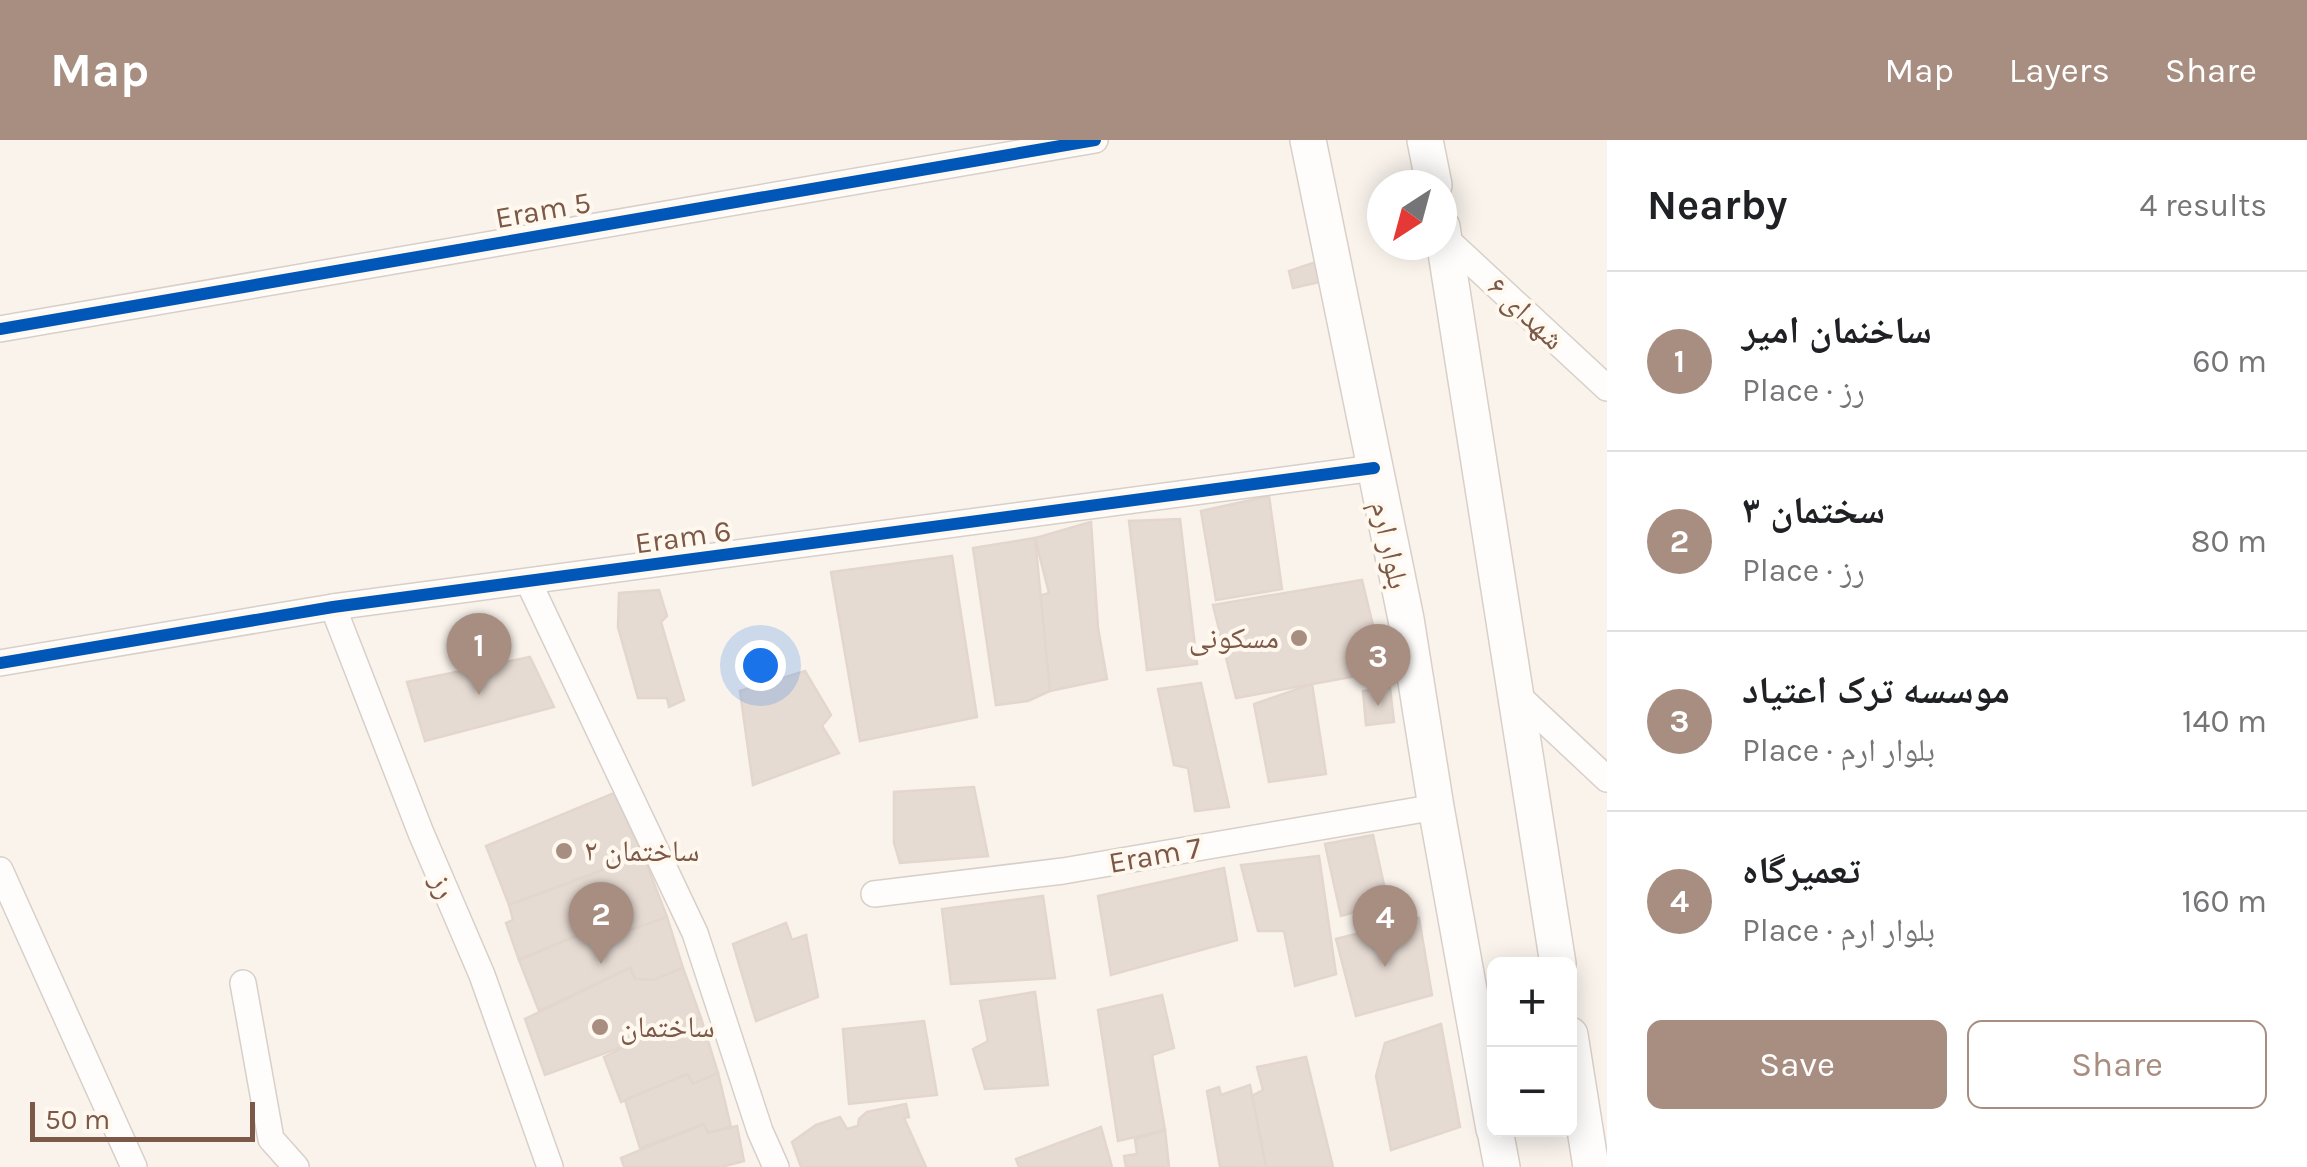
<!DOCTYPE html>
<html lang="en">
<head>
<meta charset="utf-8">
<style>
  body { margin:0; font-family:Karla,"Noto Naskh Arabic",sans-serif; background:#f6f6f6; color:#202124 }
  .controls { position:absolute; right:30px; bottom:30px; display:grid; overflow:hidden; border-radius:15px; box-shadow:0 5px 25px #0003 }
  .controls button { width:90px; height:90px; display:grid; place-items:center; padding:0; border:0; border-bottom:2px solid #e0e0e0; background:#fff; color:#202124; font:50px sans-serif }
  .compass { position:absolute; left:1367px; top:30px; width:90px; height:90px; border-radius:50%; background:#fff; box-shadow:0 5px 25px #0003; rotate:216deg }
  .scale { position:absolute; left:30px; bottom:25px; width:225px; box-sizing:border-box; padding-left:10px; border:5px solid #7c5848; border-top:0; font-size:28px; line-height:35px; white-space:nowrap; color:#7c5848; -webkit-text-stroke:8px #fff8ef; paint-order:stroke }
  .you { position:absolute; left:760px; top:525px; width:35px; height:35px; margin:-25px; border:8px solid #fff; border-radius:50%; background:#1a73e8; box-shadow:0 0 0 15px #1a73e833 }
  .badge { display:grid; place-items:center; width:65px; height:65px; border-radius:50%; background:#a88e81; color:#fff; font-size:32px; font-weight:700 }
  .pin { position:absolute; translate:-50% -82px; filter:drop-shadow(0 2px 5px #0008) }
  .pin::after { content:''; position:absolute; top:52px; width:35px; height:30px; background:inherit; clip-path:polygon(0 0,100% 0,50% 100%) }
  .list { margin:0; padding:0; list-style:none }
  h2 { display:flex; justify-content:space-between; align-items:center; height:130px; margin:0; padding:0 40px; font-size:42px }
  h2 small { font-size:32px; font-weight:400; color:#757577 }
  .list li { display:grid; grid-template-columns:65px 1fr auto; gap:30px; align-items:center; box-sizing:border-box; height:180px; padding:0 40px; border-top:2px solid #e0e0e0 }
  .list b { display:block; font-size:38px; white-space:nowrap }
  .list p { margin:0; font-size:32px; white-space:nowrap; color:#757577 }
  .list em { font-size:32px; font-style:normal; color:#757577 }
  .actions { display:flex; gap:20px; padding:30px 40px }
  .actions a { flex:1; padding:22px 0; border:2px solid #a88e81; border-radius:15px; text-align:center; font-size:35px; color:#a88e81 }
  .actions .main { background:#a88e81; color:#fff }
  .map { position:relative; flex:none; width:1607px; height:1027px; overflow:hidden }
  header { display:flex; align-items:center; gap:60px; box-sizing:border-box; height:140px; padding:0 50px; background:#a88e81; color:#fff }
  header strong { font-size:48px }
  nav { display:flex; gap:55px; margin-inline-start:auto; font-size:35px }
  main { display:flex }
  aside { flex:1; background:#fff }
  .map>svg:first-child { display:block }
</style>
</head>
<body>
<header>
<strong>Map</strong>
<nav><a>Map</a><a>Layers</a><a>Share</a></nav>
</header>
<main>
<div class="map">
<svg width="1607" height="1027" viewBox="0 0 1607 1027">
  <rect width="100%" height="100%" fill="#f9f3ec"/>
  <g fill="#e6dbd3" stroke="#e3d6cd" stroke-width="2.5">
    <path d="M1319,121l1,21 -27,6 -4,-17z"/>
    <path d="M1269,356l13,93 -66,11 -15,-89z"/>
    <path d="M1180,379l17,145 -50,6 -18,-149z"/>
    <path d="M1091,382l7,106 9,51 -57,12 -14,-94 13,-4 -14,-55z"/>
    <path d="M1035,398l15,153 -22,10 -32,4 -23,-157z"/>
    <path d="M952,416l25,161 -117,24 -29,-169z"/>
    <path d="M1362,440l22,91 -148,27 -23,-93z"/>
    <path d="M659,450l8,26 -6,6 23,78 -15,7 -2,-9h-29l-20,-71 1,-34z"/>
    <path d="M530,517l24,50 -129,34 -18,-59z"/>
    <path d="M805,531l26,44 -9,11 17,27 -86,32 -13,-94z"/>
    <path d="M1201,543l28,124 -34,4 -7,-43 -14,-3 -16,-76z"/>
    <path d="M1312,544l14,90 -57,8 -15,-78z"/>
    <path d="M1390,548l4,34 -28,3 -3,-34z"/>
    <path d="M974,647l14,69 -88,7 -6,-20v-51z"/>
    <path d="M614,653l29,62 -134,50 -23,-59z"/>
    <path d="M1373,695l15,68 -47,13 -16,-72z"/>
    <path d="M643,715l24,62 -47,17 -6,-14 -95,40 -13,-37 7,-3 -4,-15z"/>
    <path d="M1319,716l17,118 -41,12 -11,-55h-26l-17,-66z"/>
    <path d="M1224,728l13,72 -126,35 -13,-79z"/>
    <path d="M1043,756l12,82 -104,6 -9,-75z"/>
    <path d="M667,777l16,51 -30,12 -18,-1 -5,-11 -91,43 -20,-51 95,-40 6,14z"/>
    <path d="M1419,778l13,77 -76,21 -20,-77z"/>
    <path d="M786,783l6,17 14,-5 12,62 -62,24 -23,-77z"/>
    <path d="M630,828l5,11 18,1 30,-12 18,50 -156,57 -20,-56z"/>
    <path d="M1035,852l13,93 -63,4 -12,-40 15,-8 -8,-40z"/>
    <path d="M1162,855l12,53 -22,7 13,75 -47,11 -20,-131z"/>
    <path d="M701,878l17,55 -25,11 -6,-10 -66,28 -17,-45 43,-21z"/>
    <path d="M924,881l13,74 -88,9 -6,-75z"/>
    <path d="M1441,884l19,103 -69,23 -15,-74 9,-33z"/>
    <path d="M1306,917l27,110h-67l-14,-71 11,-6 -6,-23z"/>
    <path d="M718,933l13,54 -23,6 -4,-9 -64,24 -15,-48 62,-26 6,10z"/>
    <path d="M1250,945l16,82h-46l-13,-76 12,-4 2,8z"/>
    <path d="M906,964l3,13 -5,1 22,49h-125l-9,-25 24,-17 24,-8 7,12 11,-3 1,-7 8,-7z"/>
    <path d="M704,984l4,9 29,-7 7,35 -23,6h-97l-3,-9z"/>
    <path d="M1101,987l11,40h-93l-3,-8z"/>
    <path d="M1165,990l4,37h-43l-2,-11 13,-2 -2,-15z"/>
  </g>
  <g fill="none" stroke-linecap="round" stroke-linejoin="round">
    <g stroke="#d8cfc9" stroke-width="28">
      <g id="minor">
        <path d="M1444,97l163,151"/>
        <path d="M0,189l1095,-189"/>
        <path d="M529,443l166,350 65,198 16,36"/>
        <path d="M333,467l88,226 61,142 68,192"/>
        <path d="M0,523l333,-56 1041,-139"/>
        <path d="M1513,551l94,88"/>
        <path d="M0,730l134,297"/>
        <path d="M874,754l189,-23 373,-64"/>
        <path d="M243,843l28,156 25,28"/>
      </g>
    </g>
    <g stroke="#d9cfc8" stroke-width="38">
      <g id="secondary">
        <path d="M1308,0l98,479 30,188 58,322"/>
        <path d="M1425,0l9,45"/>
        <path d="M1442,87l116,737"/>
        <path d="M1570,895l21,132"/>
        <path d="M1495,990l7,37"/>
      </g>
    </g>
    <use href="#minor" stroke="#fefdfc" stroke-width="25"/>
    <use href="#secondary" stroke="#fefdfc" stroke-width="35"/>
    <g stroke="#fff8ef" stroke-width="19">
      <g id="cycleway">
        <path d="M0,189l1095,-189"/>
        <path d="M0,523l333,-56 1041,-139"/>
      </g>
    </g>
    <use href="#cycleway" stroke="#0057b8" stroke-width="12"/>
  </g>
  <g fill="#a88e81" stroke="#fff8ef" stroke-width="4">
    <circle cx="1299" cy="498" r="10"/>
    <circle cx="564" cy="711" r="10"/>
    <circle cx="600" cy="887" r="10"/>
  </g>
  <g text-anchor="middle" dominant-baseline="central" stroke-width="8" stroke-linejoin="round" paint-order="stroke">
    <g font-size="30" fill="#7c5848" stroke="#fff8ef">
      <text transform="translate(543 70) rotate(-10)">Eram 5</text>
      <text transform="translate(1526 173) rotate(43)">شهدای ۶</text>
      <text transform="translate(683 397) rotate(-8)">Eram 6</text>
      <text transform="translate(1390 405) rotate(78)">بلوار ارم</text>
      <text transform="translate(1155 715) rotate(-10)">Eram 7</text>
      <text transform="translate(444 746) rotate(67)">رز</text>
    </g>
    <g font-size="30" fill="#7c5848" stroke="#fff8ef" text-anchor="start">
      <text x="1279" y="498" text-anchor="end">مسکونی</text>
      <text x="584" y="711">ساختمان ۲</text>
      <text x="620" y="887">ساختمان</text>
    </g>
  </g>
</svg>
<div class="controls">
<button>+</button>
<button>−</button>
</div>
<svg class="compass" viewBox="-18 -18 36 36"><path d="M0-13l5 13h-10z" fill="#e53935"/><path d="M0 13l5-13h-10z" fill="#757577"/></svg>
<div class="scale">50 m</div>
<div class="you"></div>
<div class="pin badge" style="left:479px;top:555px">1</div>
<div class="pin badge" style="left:601px;top:824px">2</div>
<div class="pin badge" style="left:1378px;top:566px">3</div>
<div class="pin badge" style="left:1385px;top:827px">4</div>
</div>
<aside>
<h2>Nearby<small>4 results</small></h2>
<ul class="list">
<li><span class="badge">1</span><div><b>ساخنمان امیر</b><p>Place · رز</p></div><em>60 m</em></li>
<li><span class="badge">2</span><div><b>سختمان ۳</b><p>Place · رز</p></div><em>80 m</em></li>
<li><span class="badge">3</span><div><b>موسسه ترک اعتیاد</b><p>Place · بلوار ارم</p></div><em>140 m</em></li>
<li><span class="badge">4</span><div><b>تعمیرگاه</b><p>Place · بلوار ارم</p></div><em>160 m</em></li>
</ul>
<div class="actions"><a class="main">Save</a><a>Share</a></div>
</aside>
</main>
</body>
</html>
